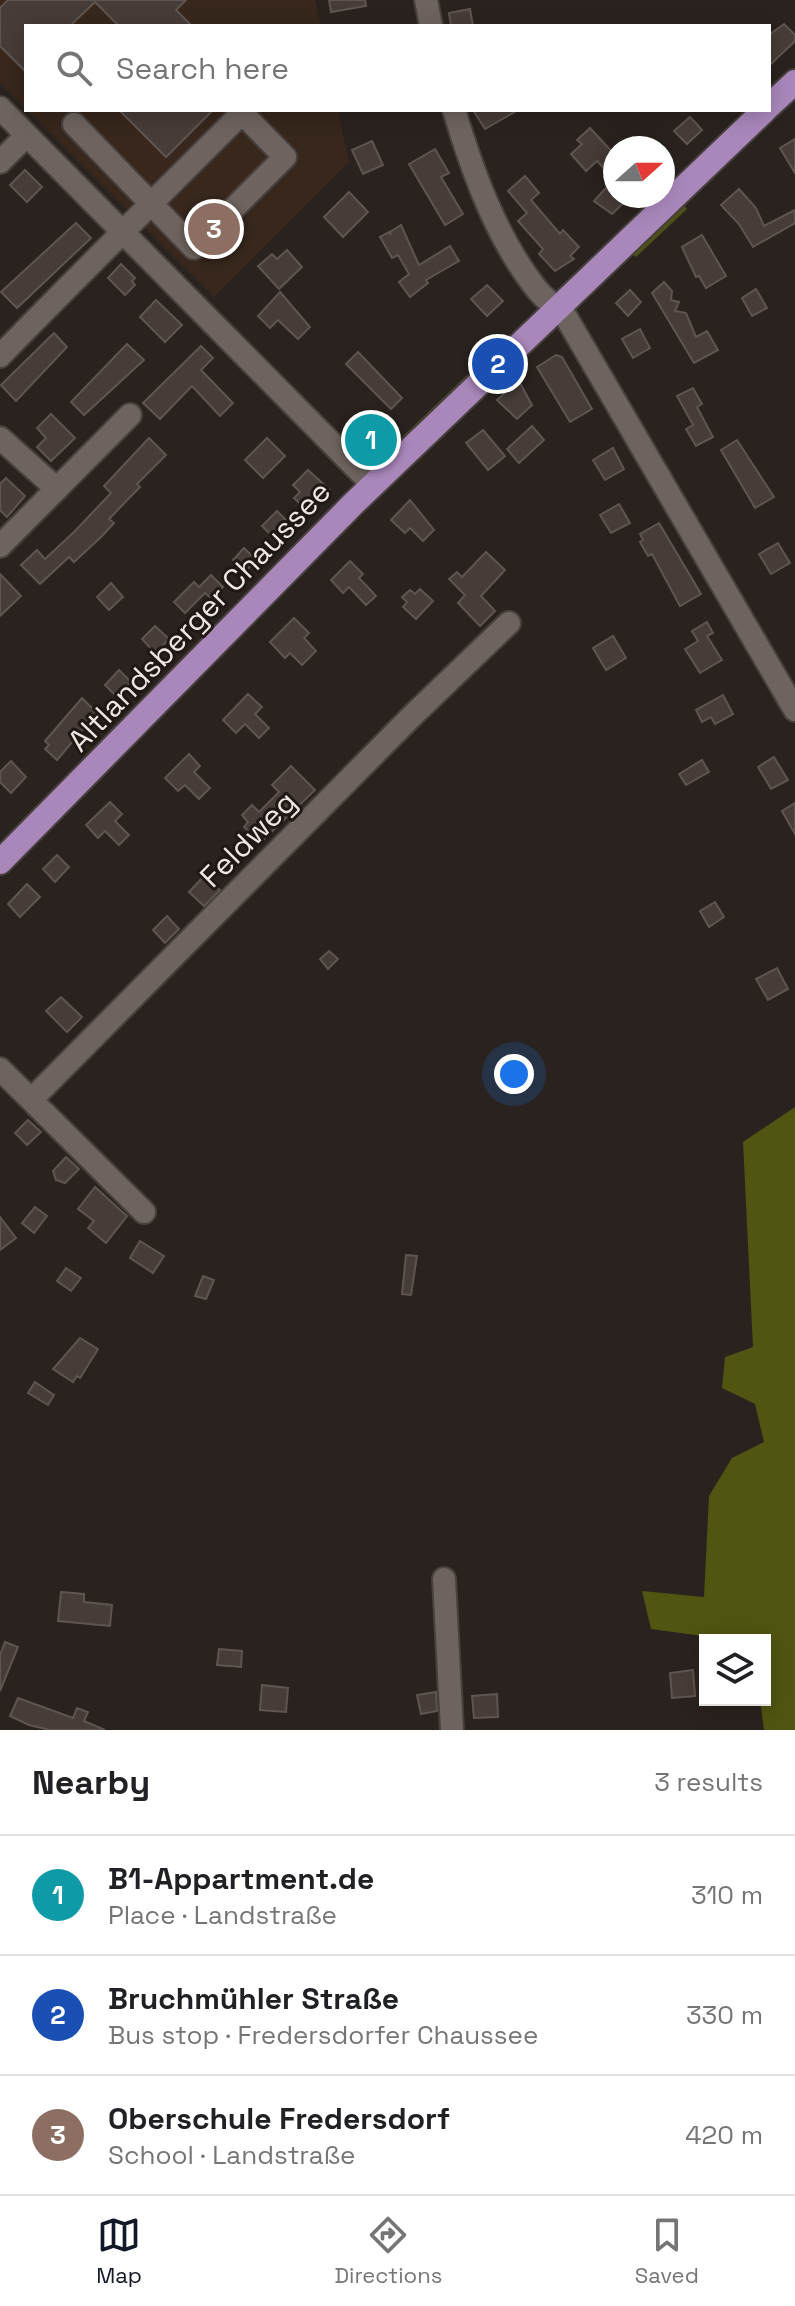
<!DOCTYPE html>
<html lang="en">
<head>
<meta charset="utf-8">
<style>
  body { margin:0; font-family:"Space Grotesk",sans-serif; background:#f2f2f2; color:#202124 }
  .controls { position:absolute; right:24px; bottom:24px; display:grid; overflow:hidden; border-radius:0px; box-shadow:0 4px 20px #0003 }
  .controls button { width:72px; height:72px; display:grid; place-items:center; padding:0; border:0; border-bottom:2px solid #e0e0e0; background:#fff; color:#202124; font:40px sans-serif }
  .compass { position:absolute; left:603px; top:136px; width:72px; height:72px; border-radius:50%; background:#fff; box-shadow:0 4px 20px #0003; rotate:69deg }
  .you { position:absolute; left:514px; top:1074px; width:28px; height:28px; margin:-20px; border:6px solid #fff; border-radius:50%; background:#1a73e8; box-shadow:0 0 0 12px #1a73e833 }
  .badge { display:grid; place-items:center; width:52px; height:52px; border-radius:50%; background:#111827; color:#fff; font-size:26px; font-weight:700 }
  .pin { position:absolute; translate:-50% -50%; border:4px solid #fff; box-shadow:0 2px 8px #0006 }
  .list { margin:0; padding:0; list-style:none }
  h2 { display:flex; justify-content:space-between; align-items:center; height:104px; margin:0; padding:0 32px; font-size:34px }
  h2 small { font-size:26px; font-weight:400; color:#757577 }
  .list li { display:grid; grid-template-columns:52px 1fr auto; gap:24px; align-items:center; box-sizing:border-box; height:120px; padding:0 32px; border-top:2px solid #e0e0e0 }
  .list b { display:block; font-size:30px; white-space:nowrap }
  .list p { margin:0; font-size:26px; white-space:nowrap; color:#757577 }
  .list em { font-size:26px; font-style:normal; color:#757577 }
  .icon { flex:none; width:44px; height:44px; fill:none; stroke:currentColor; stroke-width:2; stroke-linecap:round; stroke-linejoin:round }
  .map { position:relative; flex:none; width:795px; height:1730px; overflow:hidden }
  .search { position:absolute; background:#fff; box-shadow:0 4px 20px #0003; left:24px; right:24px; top:24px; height:88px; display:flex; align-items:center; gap:20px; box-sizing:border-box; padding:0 28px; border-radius:0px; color:#757577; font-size:30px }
  .sheet { height:464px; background:#fff }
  nav { display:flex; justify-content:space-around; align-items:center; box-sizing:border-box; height:112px; border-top:2px solid #e0e0e0; background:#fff; font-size:22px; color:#757577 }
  nav a { display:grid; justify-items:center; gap:4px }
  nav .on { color:#111827 }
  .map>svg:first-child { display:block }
</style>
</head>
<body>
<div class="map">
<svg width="795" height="1730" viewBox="0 0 795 1730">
  <rect width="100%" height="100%" fill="#2a221e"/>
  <g fill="#37271d">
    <path d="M0,0h315l6,26h-295v83l-26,-26z"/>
    <path d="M27,110h311l11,52 -135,135z"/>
  </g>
  <g fill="#4c5118">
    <path d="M683,204l4,5 -51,48 -4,-3z"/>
    <path d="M467,375l2,2 -81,81 8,-15z"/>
  </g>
  <path fill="#505511" d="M795,1107v623h-31l-4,-30h5v-60h-33l-81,-11 -9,-38 62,6 5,-101 23,-38 32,-16 -9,-38 -33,-16 3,-31 28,-10 -10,-205z"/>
  <g fill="#463c38" stroke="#5f5550" stroke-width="2">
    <path d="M8,0h178l-10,10 16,16h-73l-24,-24 -25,24h-44v46l-26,-26v-38z"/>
    <path d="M329,0h36l1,6 -35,6z"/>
    <path d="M470,9l3,17h-22l-2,-13z"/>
    <path d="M784,24l11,11v6l-26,25v-31z"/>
    <path d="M119,110h94l-47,47z"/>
    <path d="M473,110h45l-33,19z"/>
    <path d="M690,117l12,13 -15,14 -13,-13z"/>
    <path d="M590,128l25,27v41h16l-19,18 -18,-13 20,-22 -17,-18 -11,10 -15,-17 11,-10 -5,-4z"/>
    <path d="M795,139v34l-15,-25z"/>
    <path d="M372,141l11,24 -20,9 -11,-24z"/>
    <path d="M435,149l14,24 -8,4 22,37 -18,11 -36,-61z"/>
    <path d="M25,170l17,17 -15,15 -17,-17z"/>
    <path d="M525,176l14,17 -8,7 29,34 3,-4 16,17 -9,9 4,3 -19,12 -16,-17 4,-5 -25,-28 9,-8 -19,-22z"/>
    <path d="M739,189l17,19 8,18 31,-16v13l-42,24 -14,-23 -18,-19z"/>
    <path d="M349,192l19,20 -25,25 -19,-20z"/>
    <path d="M76,223l15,15 -74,70 -16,-16z"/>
    <path d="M401,225l18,40 31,-19 9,15 -33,19 2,3 -18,14 -11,-15 10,-8 -11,-19 -6,3 -12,-21 9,-5 2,3 -1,-3z"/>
    <path d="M702,235l24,41 -20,12 -7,-12 -3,1 -14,-30z"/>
    <path d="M287,250l15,17 -23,22 -21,-23 14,-12 5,5z"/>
    <path d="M121,264l14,14 -3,3 3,4 -10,10 -17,-17z"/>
    <path d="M664,282l8,9 -1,9 8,2 -4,9 11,2 10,24 11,-6 11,19 -24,13 -42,-70z"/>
    <path d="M487,285l16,16 -16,15 -16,-17z"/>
    <path d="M756,289l11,19 -15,8 -10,-18z"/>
    <path d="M630,290l11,12 -13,14 -12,-13z"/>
    <path d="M280,292l30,35 -12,12 -20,-19 -8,8 -12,-12z"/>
    <path d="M156,300l26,25 -17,17 -25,-25z"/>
    <path d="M640,329l10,19 -17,10 -11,-19z"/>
    <path d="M54,333l13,14 -51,54 -15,-16z"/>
    <path d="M127,344l17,16 -60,55 -13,-13z"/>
    <path d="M201,346l12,12 -12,12 32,33 -13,13 -28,-30 -32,33 -17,-16z"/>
    <path d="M358,352l44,46 -11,11 -45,-45z"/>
    <path d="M556,355l6,2 30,52 -22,13 -33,-55z"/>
    <path d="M519,381l13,24 -15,14 -20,-19z"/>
    <path d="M693,388l9,16 -5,3 16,30 -17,9 -10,-17 7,-4 -16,-29z"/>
    <path d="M51,414l24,24 -24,23 -14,-14 9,-9 -9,-10z"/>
    <path d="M387,415l7,6 -32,33 -7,-7z"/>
    <path d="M532,426l12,14 -25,23 -12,-14z"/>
    <path d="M483,430l22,26 -17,14 -22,-27z"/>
    <path d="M149,438l17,17 -29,29 3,3 -31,32 5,4 -13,14 -27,25 -5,-5 -29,27 -19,-19 16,-15 8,9 29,-27 37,-39 -7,-7z"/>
    <path d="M267,438l18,18 -22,22 -18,-18z"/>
    <path d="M737,440l37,57 -19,11 -34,-58z"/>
    <path d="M613,448l11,21 -19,11 -12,-20z"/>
    <path d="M308,470l22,20 -15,16 -7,-6 -6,6 -8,-8 6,-6 -7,-7z"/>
    <path d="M6,478l19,18 -18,21 -7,-7v-26z"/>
    <path d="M410,500l24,30 -11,11 -13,-13 -5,5 -14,-13z"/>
    <path d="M619,504l11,19 -19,10 -11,-18z"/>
    <path d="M277,511l14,14 -15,15 -14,-14z"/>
    <path d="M659,523l42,71 -21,12 -28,-52 -4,2 -8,-14 3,-2 -3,-6z"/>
    <path d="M778,543l12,20 -19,11 -12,-20z"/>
    <path d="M244,548l12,12 -11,12 -12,-12z"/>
    <path d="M486,552l19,18 -24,26 14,15 -15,15 -22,-23 7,-8 -16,-16 8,-7 5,5z"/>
    <path d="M350,561l13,13 -4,4 17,18 -10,9 -17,-18 -6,6 -12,-13z"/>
    <path d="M0,574l21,22 -21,20z"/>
    <path d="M211,575l12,12 -12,11 -6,-5 -20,20 -11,-11 20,-20 5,5z"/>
    <path d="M111,583l12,14 -14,13 -12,-13z"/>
    <path d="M420,589l13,12 -17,18 -13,-12 4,-5 -5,-5 8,-7 5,4z"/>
    <path d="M294,618l15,15 -5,5 12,13 -14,14 -12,-12 -5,5 -15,-16z"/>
    <path d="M707,622l6,11 -6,3 15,24 -22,13 -15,-24 13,-8 -6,-10z"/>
    <path d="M155,626l14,13 -14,14 -13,-14z"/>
    <path d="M613,636l13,22 -20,12 -13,-22z"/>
    <path d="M119,670l12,12 -14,15 -12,-12z"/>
    <path d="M248,694l14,13 -7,7 14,14 -10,10 -14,-14 -9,9 -13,-13z"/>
    <path d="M723,695l10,19 -18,10 -4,-7 -9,5 -6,-12z"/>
    <path d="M82,698l15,15 -40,47 -12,-11 4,-4 -4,-4z"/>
    <path d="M189,754l11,12 -6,6 16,16 -11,11 -14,-14 -7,6 -13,-13z"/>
    <path d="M774,757l14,23 -17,9 -13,-22z"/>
    <path d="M702,760l7,12 -23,13 -7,-11z"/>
    <path d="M11,761l15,16 -15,16 -11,-11v-10z"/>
    <path d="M291,766l24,24 -55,53 -16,-16 4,-5 -6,-7 10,-10 7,7 20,-20 -7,-7z"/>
    <path d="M110,802l12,12 -7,7 14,14 -10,10 -14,-14 -7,7 -12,-13z"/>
    <path d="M795,803v31l-13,-23z"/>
    <path d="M57,855l12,12 -14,15 -12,-13z"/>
    <path d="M205,875l15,15 -16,16 -15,-14z"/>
    <path d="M27,884l13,13 -20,20 -12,-13z"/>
    <path d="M715,902l9,15 -15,10 -9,-16z"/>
    <path d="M167,916l12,13 -14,14 -12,-13z"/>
    <path d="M329,951l9,8 -10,10 -8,-10z"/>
    <path d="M777,968l11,21 -20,11 -12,-21z"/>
    <path d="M61,997l21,20 -15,15 -21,-21z"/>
    <path d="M28,1120l13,12 -14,13 -12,-12z"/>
    <path d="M66,1157l13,12 -14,14 -9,-3 -3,-9z"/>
    <path d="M95,1187l32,29 -21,27 -18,-15 6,-7 -16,-12z"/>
    <path d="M35,1207l12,9 -13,17 -12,-10z"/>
    <path d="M0,1217l16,21 -16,12z"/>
    <path d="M140,1241l24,15 -11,17 -23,-15z"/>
    <path d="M406,1255l11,1 -6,39 -9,-1z"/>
    <path d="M66,1268l15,10 -10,13 -14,-10z"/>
    <path d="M203,1276l11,4 -8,19 -11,-3z"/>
    <path d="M80,1338l18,11 -18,29 -3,-2 -4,6 -20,-13z"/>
    <path d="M35,1382l19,13 -6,10 -20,-12z"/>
    <path d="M61,1592l23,2v8l28,3 -2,21 -52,-5z"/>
    <path d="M5,1642l13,5 -18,44v-36z"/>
    <path d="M219,1649l23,2 -1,16 -24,-2z"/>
    <path d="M693,1670l2,26 -23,2 -2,-25z"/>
    <path d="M262,1685l26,3 -2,24 -26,-2z"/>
    <path d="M436,1692l1,19 -16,3 -4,-19z"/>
    <path d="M497,1694l1,23 -24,1 -2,-22z"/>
    <path d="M18,1698l55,20 4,-10 11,4 -4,9 21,9h-55l-21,-5 -19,-9z"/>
  </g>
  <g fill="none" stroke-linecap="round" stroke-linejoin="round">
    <g stroke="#47403d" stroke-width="26">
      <g id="minor">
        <path d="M426,0l5,26"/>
        <path d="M0,108l373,377"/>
        <path d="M454,110c18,60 42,127 81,177 8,11 21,20 31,30l229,393"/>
        <path d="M0,162l26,-26"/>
        <path d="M0,356c80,-82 161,-162 242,-243l43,44 -91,91 -120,-124"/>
        <path d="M0,438l57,51"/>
        <path d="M0,546l130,-131"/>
        <path d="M0,1069l144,143"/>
        <path d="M32,1099l378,-381 99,-95"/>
        <path d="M444,1579l8,151"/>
      </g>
    </g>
    <g stroke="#47403d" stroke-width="28">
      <g id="major">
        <path d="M769,106l26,-24"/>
        <path d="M0,862l353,-358 412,-394"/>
      </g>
    </g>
    <use href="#minor" stroke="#6e645f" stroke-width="22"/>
    <use href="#major" stroke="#a987bb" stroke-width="24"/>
  </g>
  <g text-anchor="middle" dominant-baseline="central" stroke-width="6" stroke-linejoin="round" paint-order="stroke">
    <g font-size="30" fill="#eee8e5" stroke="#201814">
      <text transform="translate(199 616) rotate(-46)">Altlandsberger Chaussee</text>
      <text transform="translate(248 839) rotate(-45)">Feldweg</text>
    </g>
  </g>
</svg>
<div class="controls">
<button><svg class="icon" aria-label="layers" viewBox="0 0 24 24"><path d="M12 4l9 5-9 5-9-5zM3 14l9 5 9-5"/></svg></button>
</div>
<svg class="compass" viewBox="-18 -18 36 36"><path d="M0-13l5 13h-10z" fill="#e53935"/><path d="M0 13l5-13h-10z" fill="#757577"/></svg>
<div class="you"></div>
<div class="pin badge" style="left:371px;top:440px;background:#0f9aa8">1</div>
<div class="pin badge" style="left:498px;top:364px;background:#1a4fb4">2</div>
<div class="pin badge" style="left:214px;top:229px;background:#8d6e63">3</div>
<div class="search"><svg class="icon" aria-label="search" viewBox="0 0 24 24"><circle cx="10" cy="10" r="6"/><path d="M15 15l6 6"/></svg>Search here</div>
</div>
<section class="sheet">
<h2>Nearby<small>3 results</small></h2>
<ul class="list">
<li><span class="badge" style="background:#0f9aa8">1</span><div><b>B1-Appartment.de</b><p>Place · Landstraße</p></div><em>310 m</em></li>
<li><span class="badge" style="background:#1a4fb4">2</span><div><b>Bruchmühler Straße</b><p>Bus stop · Fredersdorfer Chaussee</p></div><em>330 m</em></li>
<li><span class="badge" style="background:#8d6e63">3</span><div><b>Oberschule Fredersdorf</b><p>School · Landstraße</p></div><em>420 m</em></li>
</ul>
</section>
<nav>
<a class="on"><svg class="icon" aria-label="map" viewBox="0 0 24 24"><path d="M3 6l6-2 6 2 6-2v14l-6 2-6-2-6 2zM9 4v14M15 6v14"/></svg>Map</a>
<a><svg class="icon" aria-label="directions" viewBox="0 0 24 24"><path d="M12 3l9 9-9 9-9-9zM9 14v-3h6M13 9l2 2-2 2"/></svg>Directions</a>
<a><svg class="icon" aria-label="saved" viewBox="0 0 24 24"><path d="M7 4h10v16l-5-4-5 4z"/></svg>Saved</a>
</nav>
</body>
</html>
